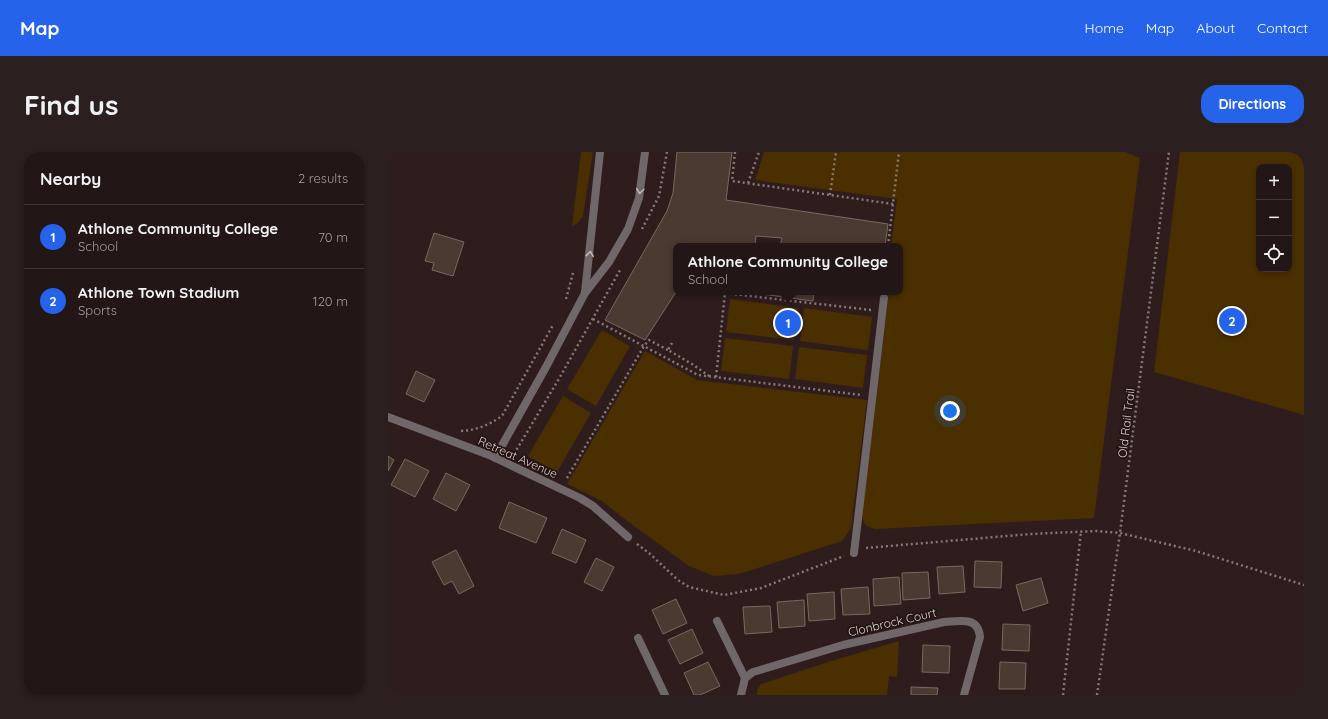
<!DOCTYPE html>
<html lang="en">
<head>
<meta charset="utf-8">
<style>
  body { margin:0; font-family:Quicksand,sans-serif; background:#2b1f1f; color:#f1f3f6 }
  .controls { position:absolute; right:12px; top:12px; display:grid; overflow:hidden; border-radius:8px; box-shadow:0 2px 6px #0003 }
  .controls button { width:36px; height:36px; display:grid; place-items:center; padding:0; border:0; border-bottom:1px solid #403535; background:#231616; color:#f1f3f6; font:20px sans-serif }
  .you { position:absolute; left:562px; top:259px; width:14px; height:14px; margin:-10px; border:3px solid #fff; border-radius:50%; background:#1a73e8; box-shadow:0 0 0 6px #1a73e833 }
  .badge { display:grid; place-items:center; width:26px; height:26px; border-radius:50%; background:#2563eb; color:#fff; font-size:13px; font-weight:700 }
  .pin { position:absolute; translate:-50% -50%; border:2px solid #fff; box-shadow:0 1px 4px #0006 }
  .popup { position:absolute; left:285px; top:91px; width:230px; height:52px; box-sizing:border-box; display:grid; place-content:center; border-radius:8px; background:#231616; filter:drop-shadow(0 1px 3px #0005); font-size:13px; white-space:nowrap; color:#a39fa1 }
  .popup b { font-size:15px; color:#f1f3f6 }
  .popup::after { content:''; position:absolute; left:50%; top:100%; margin-left:-8px; border:8px solid transparent; border-top-color:#231616 }
  .list { margin:0; padding:0; list-style:none }
  h2 { display:flex; justify-content:space-between; align-items:center; height:52px; margin:0; padding:0 16px; font-size:17px }
  h2 small { font-size:13px; font-weight:400; color:#a39fa1 }
  .list li { display:grid; grid-template-columns:26px 1fr auto; gap:12px; align-items:center; box-sizing:border-box; height:64px; padding:0 16px; border-top:1px solid #403535 }
  .list b { display:block; font-size:15px; white-space:nowrap }
  .list p { margin:0; font-size:13px; white-space:nowrap; color:#a39fa1 }
  .list em { font-size:13px; font-style:normal; color:#a39fa1 }
  .icon { flex:none; width:22px; height:22px; fill:none; stroke:currentColor; stroke-width:2; stroke-linecap:round; stroke-linejoin:round }
  .map { position:relative; flex:none; width:916px; height:543px; overflow:hidden; border-radius:16px }
  header { display:flex; align-items:center; gap:24px; box-sizing:border-box; height:56px; padding:0 20px; background:#2563eb; color:#fff }
  header strong { font-size:19px }
  nav { display:flex; gap:22px; margin-inline-start:auto; font-size:14px }
  .intro { display:flex; align-items:center; justify-content:space-between; box-sizing:border-box; height:96px; padding:0 24px }
  h1 { margin:0; font-size:28px }
  .button { padding:10px 18px; border-radius:16px; background:#2563eb; color:#fff; font-size:14px; font-weight:700 }
  main { display:flex; gap:24px; padding:0 24px }
  aside { flex:1; background:#231616; border-radius:16px; box-shadow:0 2px 6px #0003 }
  .map>svg:first-child { display:block }
</style>
</head>
<body>
<header>
<strong>Map</strong>
<nav><a>Home</a><a>Map</a><a>About</a><a>Contact</a></nav>
</header>
<div class="intro"><h1>Find us</h1><a class="button">Directions</a></div>
<main>
<aside>
<h2>Nearby<small>2 results</small></h2>
<ul class="list">
<li><span class="badge">1</span><div><b>Athlone Community College</b><p>School</p></div><em>70 m</em></li>
<li><span class="badge">2</span><div><b>Athlone Town Stadium</b><p>Sports</p></div><em>120 m</em></li>
</ul>
</aside>
<div class="map">
<svg width="916" height="543" viewBox="0 0 916 543">
  <rect width="100%" height="100%" fill="#2f1d1e"/>
  <g fill="#4a2f01" fill-rule="evenodd">
    <path d="M193,0h12l-10,64 -5,7 -6,3z"/>
    <path d="M376,0h361l15,6 -46,360 -218,11c-11,-2 -13,-5 -14,-16l27,-221h11v-46h-9l6,-47 -142,-19z"/>
    <path d="M792,0h124v263l-150,-43zM871,15h30v102h-30z"/>
    <path d="M342,147l68,9 -4,32 -68,-8z"/>
    <path d="M416,156l68,9 -4,33 -68,-9z"/>
    <path d="M214,178l28,16 -34,60 -29,-17z"/>
    <path d="M337,186l68,8 -4,33 -68,-8z"/>
    <path d="M411,195l68,8 -4,33 -68,-9z"/>
    <path d="M257,199l52,29 170,20 -16,128 -9,13 -103,33 -25,2 -25,-10 -67,-49 -20,-16 -35,-17z"/>
    <path d="M175,244l28,17 -34,59 -29,-16z"/>
    <path d="M511,489l-2,36 -8,-1 -2,19h-130v-5l4,-6 70,-23z"/>
  </g>
  <g fill="#4b3a32" stroke="#7a685f">
    <path d="M289,0h55l-6,48 162,24 -3,22h-49v-1l-20,-1 -1,2h-35l2,-8 -26,-2 -1,10h-79v46l-31,48 -40,-20 62,-109 6,-18z"/>
    <path d="M46,81l30,9 -11,34 -21,-6 2,-7 -9,-2z"/>
    <path d="M359,140h67l-1,9z"/>
    <path d="M28,219l19,9 -11,22 -18,-8z"/>
    <path d="M0,304l6,4 -6,11z"/>
    <path d="M17,307l24,12 -14,26 -24,-12z"/>
    <path d="M58,321l24,12 -14,26 -23,-12z"/>
    <path d="M121,350l38,16 -11,25 -37,-15z"/>
    <path d="M174,377l24,11 -10,23 -24,-10z"/>
    <path d="M68,398l18,36 -15,8 -7,-13 -8,4 -12,-23z"/>
    <path d="M208,406l18,9 -12,24 -18,-9z"/>
    <path d="M587,409l27,1 -1,26 -27,-1z"/>
    <path d="M575,414l2,26 -26,2 -2,-27z"/>
    <path d="M540,420l2,26 -27,2 -1,-27z"/>
    <path d="M511,425l2,27 -27,2 -1,-27z"/>
    <path d="M653,426l7,25 -25,8 -7,-26z"/>
    <path d="M480,435l2,27 -27,1 -2,-26z"/>
    <path d="M446,440l1,27 -26,2 -2,-27z"/>
    <path d="M288,447l11,24 -24,11 -11,-24z"/>
    <path d="M416,448l1,26 -26,2 -2,-26z"/>
    <path d="M382,454l2,26 -27,2 -2,-27z"/>
    <path d="M615,472l27,1 -1,26 -27,-1z"/>
    <path d="M304,477l11,24 -23,11 -12,-24z"/>
    <path d="M535,493l27,1 -1,27 -27,-1z"/>
    <path d="M320,510l12,24 -20,9h-6l-10,-22z"/>
    <path d="M612,510l26,1 -1,26h-26z"/>
    <path d="M523,535l27,1 -1,7h-26z"/>
  </g>
  <g fill="none" stroke-linecap="round" stroke-linejoin="round">
    <g stroke="#877878" stroke-width="2.5" stroke-dasharray="2 3" stroke-linecap="butt">
      <path d="M347,0l-3,29 161,23"/>
      <path d="M360,31l11,-31"/>
      <path d="M442,43l6,-43"/>
      <path d="M254,77l17,-33 8,-44"/>
      <path d="M500,94l11,-94"/>
      <path d="M327,140l156,18"/>
      <path d="M178,147l7,-26"/>
      <path d="M205,167l105,56 163,20"/>
      <path d="M284,191l-4,7 24,14 17,12"/>
      <path d="M328,225l9,-84"/>
      <path d="M73,279c16,-1 28,-6 41,-15l51,-91"/>
      <path d="M126,302l46,-77 60,-107"/>
      <path d="M179,326l77,-132 5,-6 19,10"/>
      <path d="M249,392l12,9 29,27 11,7 35,8 37,-7 83,-32"/>
      <path d="M478,396l164,-14 66,-3 24,2 76,18 108,34"/>
      <path d="M675,543l18,-164"/>
      <path d="M709,543l23,-162 49,-381"/>
    </g>
    <g stroke="#70676b" stroke-width="8">
      <path d="M197,140l15,-140"/>
      <path d="M107,306l51,-91 39,-74 24,-31 19,-33 11,-31 6,-46"/>
      <path d="M466,401l30,-255"/>
      <path d="M250,486l27,57"/>
    </g>
    <g stroke="#70676b" stroke-width="8">
      <path d="M0,265l101,38 91,43 13,8 35,31"/>
      <path d="M329,469l28,57"/>
      <path d="M353,543l4,-17 8,-6 7,-2 83,-25 101,-23c16,-1 34,-6 36,15l-16,58"/>
    </g>
  </g>
  <defs><path id="oneway-chevron" d="M-2-3.5L2.5 0L-2 3.5" fill="none" stroke-width="1.6" stroke-linecap="round" stroke-linejoin="round"/></defs>
  <g stroke="#c0b5b5">
    <use href="#oneway-chevron" transform="translate(252 39) rotate(97)"/>
    <use href="#oneway-chevron" transform="translate(202 102) rotate(-84)"/>
  </g>
  <g text-anchor="middle" dominant-baseline="central" stroke-width="3.5" stroke-linejoin="round" paint-order="stroke">
    <g font-size="12" fill="#dbcfce" stroke="#251414">
      <text transform="translate(738 271) rotate(-83)">Old Rail Trail</text>
      <text transform="translate(130 305) rotate(24)">Retreat Avenue</text>
      <text transform="translate(504 470) rotate(-13)">Clonbrock Court</text>
    </g>
  </g>
</svg>
<div class="controls">
<button>+</button>
<button>−</button>
<button><svg class="icon" aria-label="locate" viewBox="0 0 24 24"><circle cx="12" cy="12" r="6"/><path d="M12 2v4M12 18v4M2 12h4M18 12h4"/></svg></button>
</div>
<div class="you"></div>
<div class="pin badge" style="left:400px;top:171px">1</div>
<div class="popup"><b>Athlone Community College</b>School</div>
<div class="pin badge" style="left:844px;top:169px">2</div>
</div>
</main>
</body>
</html>
